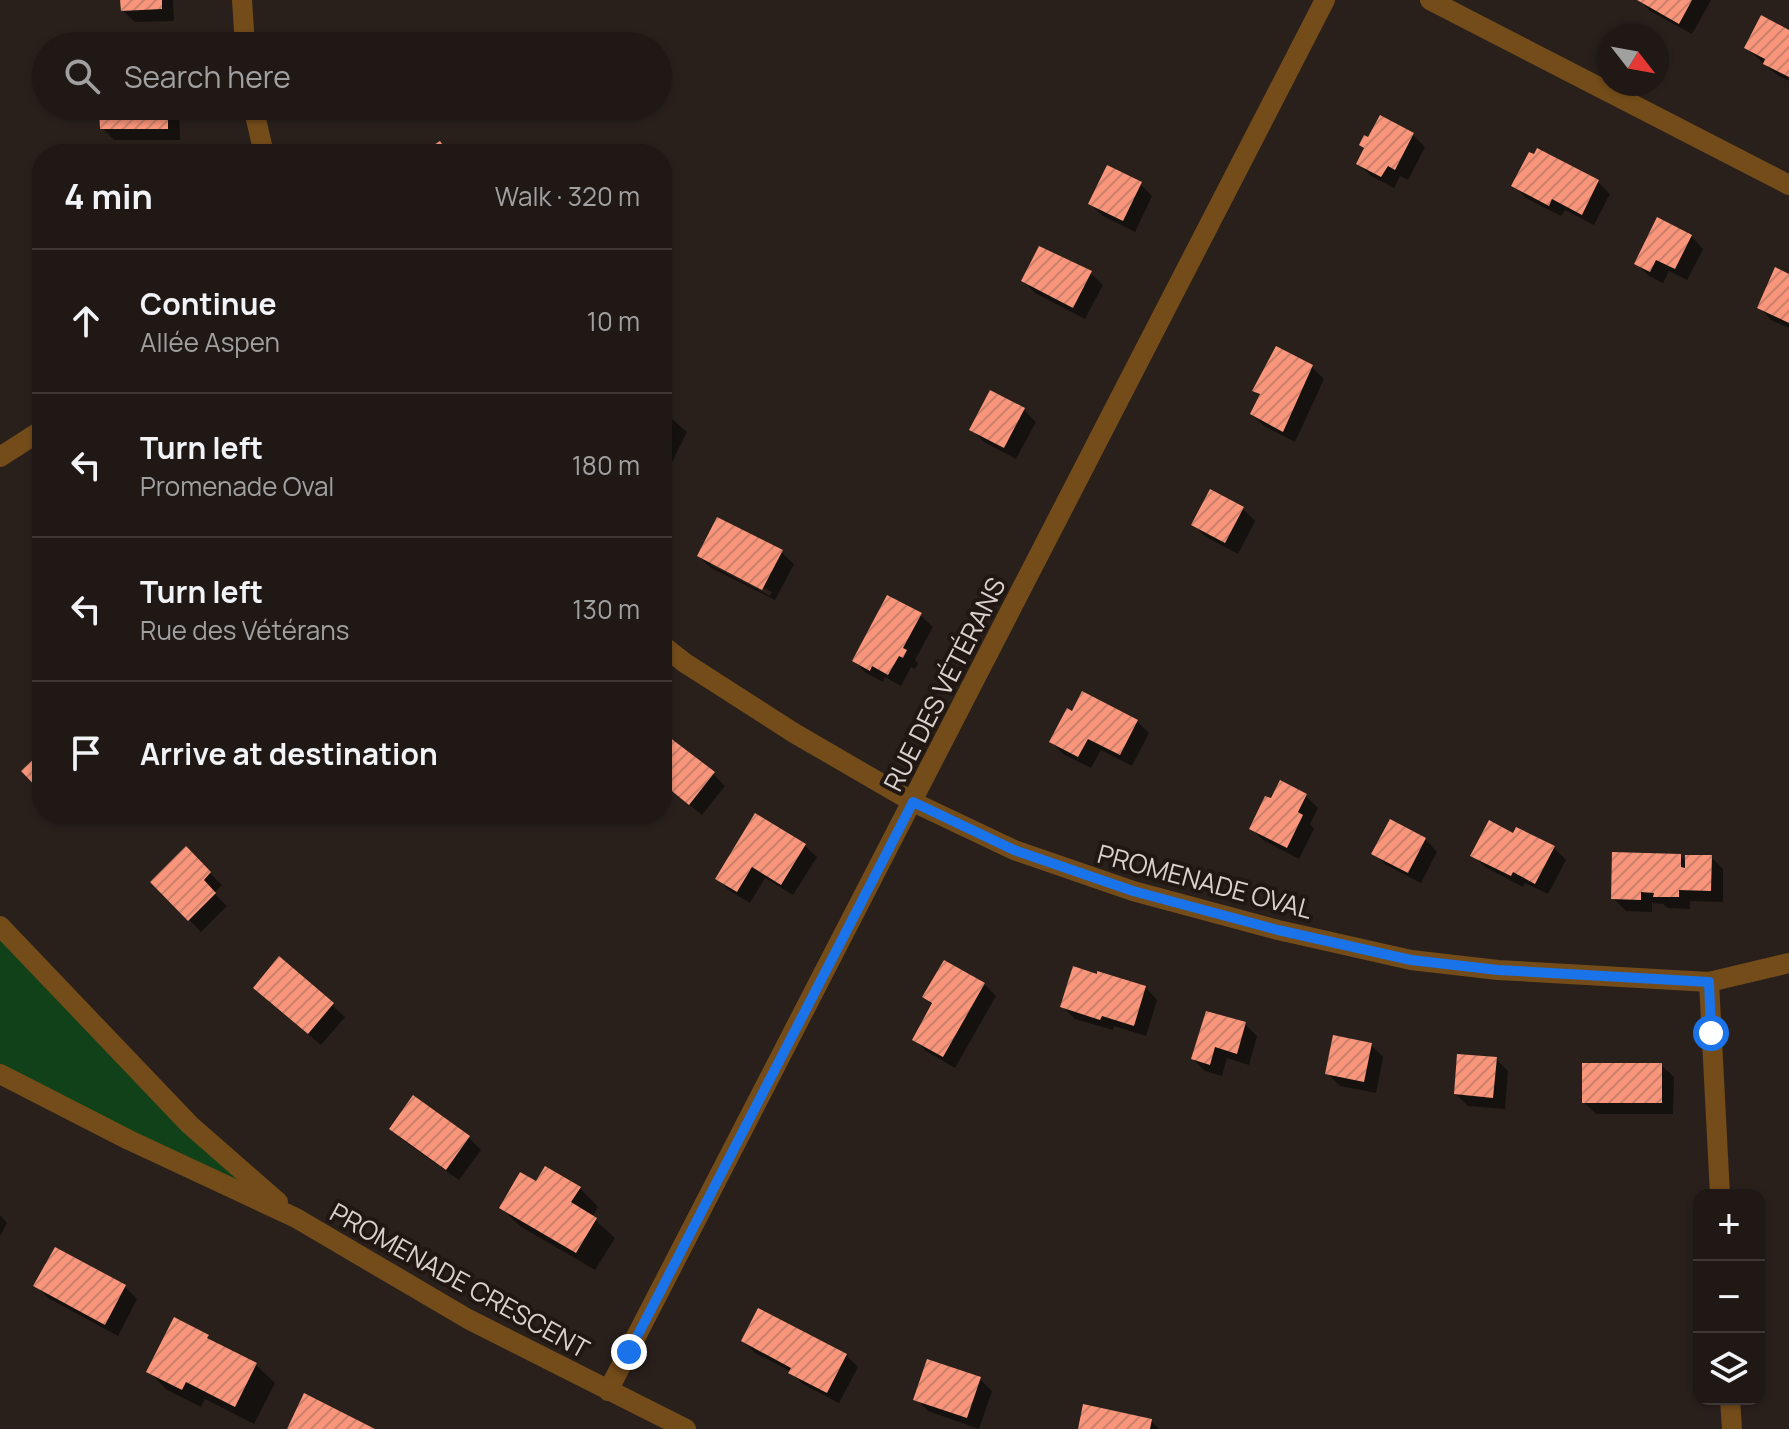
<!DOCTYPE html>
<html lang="en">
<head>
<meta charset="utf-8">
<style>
  body { margin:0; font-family:Manrope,sans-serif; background:#2c2522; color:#f1f3f6 }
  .controls { position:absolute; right:24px; bottom:24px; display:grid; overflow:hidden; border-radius:16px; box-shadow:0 2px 6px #0004 }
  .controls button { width:72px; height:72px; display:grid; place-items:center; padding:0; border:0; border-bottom:2px solid #3c3734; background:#1f1815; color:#f1f3f6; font:40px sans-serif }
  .compass { position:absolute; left:1597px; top:24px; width:72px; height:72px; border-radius:50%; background:#1f1815; box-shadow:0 2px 6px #0004; rotate:121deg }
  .stop { position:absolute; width:24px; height:24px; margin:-18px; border:6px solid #1a73e8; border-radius:50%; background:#fff }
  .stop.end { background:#1a73e8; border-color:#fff; box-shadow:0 2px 8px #0008 }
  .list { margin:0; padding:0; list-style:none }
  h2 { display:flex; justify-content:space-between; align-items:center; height:104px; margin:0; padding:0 32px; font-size:34px }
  h2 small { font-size:26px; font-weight:400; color:#a1a0a0 }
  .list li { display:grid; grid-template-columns:52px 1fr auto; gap:24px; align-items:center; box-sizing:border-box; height:144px; padding:0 32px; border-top:2px solid #3c3734 }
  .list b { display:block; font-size:30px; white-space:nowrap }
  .list p { margin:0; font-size:26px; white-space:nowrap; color:#a1a0a0 }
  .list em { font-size:26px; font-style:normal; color:#a1a0a0 }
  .icon { flex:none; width:44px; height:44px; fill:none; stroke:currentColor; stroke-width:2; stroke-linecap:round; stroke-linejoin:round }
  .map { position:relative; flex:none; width:1789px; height:1429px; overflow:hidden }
  .search { position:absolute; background:#1f1815; box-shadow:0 2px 6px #0004; left:32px; top:32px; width:640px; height:88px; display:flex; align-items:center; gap:20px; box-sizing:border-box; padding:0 28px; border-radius:44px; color:#a1a0a0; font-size:30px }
  .panel { position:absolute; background:#1f1815; box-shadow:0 2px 6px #0004; left:32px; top:144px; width:640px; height:680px; border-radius:32px }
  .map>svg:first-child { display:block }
</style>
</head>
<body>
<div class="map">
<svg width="1789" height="1429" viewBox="0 0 1789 1429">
  <defs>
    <pattern id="building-hatch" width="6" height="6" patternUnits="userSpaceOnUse" patternTransform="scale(2)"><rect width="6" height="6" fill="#f9957a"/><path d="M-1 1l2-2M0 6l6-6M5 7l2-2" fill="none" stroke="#cb806b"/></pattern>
  </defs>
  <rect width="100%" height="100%" fill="#29201c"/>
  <path fill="#114118" d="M0,926l296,292 -296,-144z"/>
  <g fill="#0007" fill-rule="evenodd">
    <path d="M122,0h51l1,21 -39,1 -13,-12z"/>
    <path d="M1639,0h72l-19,34 -42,-23z"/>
    <path d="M1789,32v49l-12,-6 -31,-27z"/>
    <path d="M101,106h78l1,34h-66l-12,-12z"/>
    <path d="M1381,118l32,17 12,12 -17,33 -8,-4 -6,12 -23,-12 -13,-12z"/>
    <path d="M1538,151l60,31 12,12 -16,31 -29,-15 -4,6 -35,-18 -12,-12z"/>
    <path d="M1140,184l12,12 -17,36 -32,-16 -13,-12z"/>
    <path d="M1691,236l12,13 -16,31 -18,-9 -6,12 -14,-7 -12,-12z"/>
    <path d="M1090,273l13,12 -18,34 -50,-26 -12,-12z"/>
    <path d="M1789,276v52l-18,-8 -12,-13z"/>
    <path d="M1312,367l12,12 -29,63 -31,-16 -12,-12 9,-17 -6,-7z"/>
    <path d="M991,393l33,17 12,12 -20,37 -32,-17 -12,-12z"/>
    <path d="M662,410l25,22 -17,34 -8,-4z"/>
    <path d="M1243,509l12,12 -17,33 -32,-17 -12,-12z"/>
    <path d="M781,552l13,12 -19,36 -64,-32 -12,-12zM711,561l61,31 -2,4 -59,-31z"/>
    <path d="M920,615l13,12 -18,33 3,4 -3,5 -4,-2 -10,19 -16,-9 -2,5 -17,-9 -12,-12z"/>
    <path d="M1073,713l64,8 12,12 -17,33 -31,-16 -10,18 -28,-14 -12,-13z"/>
    <path d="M662,749l51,25 12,12 -23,29 -40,-32z"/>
    <path d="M1281,783l25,13 12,12 -8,16 4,5 -15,30 -36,-19 -12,-12 21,-27z"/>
    <path d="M1514,835l40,13 12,12 -18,34 -23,-11 -2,4 -38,-20 -12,-12z"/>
    <path d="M1425,839l12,13 -16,31 -35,-18 -12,-12z"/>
    <path d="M804,845l13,12 -24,38 -28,-17 -15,25 -20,-12 -13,-12z"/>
    <path d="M186,849l36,36 -8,8 13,13 -26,26 -49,-50z"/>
    <path d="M1680,856l7,6 24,-5 12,12v33l-33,-1v8l-22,-1 -5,-4 -11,-1v9l-26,-1 -13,-13z"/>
    <path d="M280,959l65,58 -24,28 -54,-45z"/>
    <path d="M984,984l12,12 -41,72 -29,-17 -12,-12 19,-33 -8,-9z"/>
    <path d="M1145,987l12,13 -11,36 -32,-10 -1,4 -38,-11 -13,-13z"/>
    <path d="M1245,1024l12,12 -8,29 -22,-7 -5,18 -17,-5 -12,-12z"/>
    <path d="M1371,1045l12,12 -7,36 -36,-7 -13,-13z"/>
    <path d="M1496,1059l12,12 -3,38 -37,-3 -12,-12z"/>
    <path d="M1661,1065l13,12 -1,37h-77l-12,-12z"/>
    <path d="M391,1129l78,9 12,12 -22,30 -55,-39z"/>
    <path d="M536,1184l44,4 18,19 -6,10 23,21 -20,32 -75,-44 -19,-18z"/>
    <path d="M0,1215l7,8 -7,13z"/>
    <path d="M56,1250l69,37 12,12 -19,37 -70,-38 -12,-12z"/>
    <path d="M175,1320l81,45 19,18 -21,41 -49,-25 -4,8 -34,-17 -18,-18z"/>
    <path d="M743,1341l103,14 12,12 -19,36 -36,-19 -13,-13 -35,-18z"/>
    <path d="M980,1379l12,12 -13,38 -51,-18 -12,-12z"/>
    <path d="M1151,1421l8,8h-79z"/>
  </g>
  <g fill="url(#building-hatch)">
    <path d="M120,0h42v9l-41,2z"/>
    <path d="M1637,0h55l-13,24z"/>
    <path d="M1761,15l28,15v47l-26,-13 2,-5 -21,-11z"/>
    <path d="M99,106h69v23h-68z"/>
    <path d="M1380,115l34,18 -19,37 -7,-4 -7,11 -25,-13 8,-16 -5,-3 5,-10 4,2z"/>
    <path d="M440,141l9,13h-29z"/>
    <path d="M1537,148l62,32 -17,35 -30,-16 -3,7 -38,-20 18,-34 5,2z"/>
    <path d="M1107,165l35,17 -19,39 -35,-17z"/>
    <path d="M1657,217l35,18 -17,34 -19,-9 -6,12 -16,-8z"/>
    <path d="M1039,246l53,25 -19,37 -52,-27z"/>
    <path d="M1775,267l14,7v49l-32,-15z"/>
    <path d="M1276,346l37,19 -30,67 -33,-18 10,-20 -8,-3z"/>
    <path d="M990,390l35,18 -21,40 -35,-18z"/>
    <path d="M1210,489l34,18 -19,36 -34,-18z"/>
    <path d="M717,517l66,33 -21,40 -65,-34z"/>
    <path d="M887,595l35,18 -19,35 4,2 -4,8 -4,-2 -11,19 -16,-9 -2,5 -18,-10z"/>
    <path d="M1082,691l56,29 -18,35 -32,-16 -10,18 -29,-15 18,-34 5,3z"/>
    <path d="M669,737l46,35 -26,33 -27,-22v-38z"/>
    <path d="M42,751v42l-21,-22z"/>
    <path d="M1280,780l27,14 -9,18 5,3 -16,33 -38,-19 16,-33 6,2z"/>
    <path d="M755,813l51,31 -25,41 -29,-18 -15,25 -22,-13z"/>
    <path d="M1390,819l36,19 -18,35 -37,-19z"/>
    <path d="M1489,820l24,13 3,-6 39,19 -20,38 -22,-12 -2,4 -41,-20z"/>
    <path d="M186,846l25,26 -7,8 12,13 -28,28 -38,-39z"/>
    <path d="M1612,852l69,2v13l4,1v-13h27l-1,36 -32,-1v7h-26l1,-4 -13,-1v8l-30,-1z"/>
    <path d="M279,956l55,47 -26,31 -55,-46z"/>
    <path d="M944,960l41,23 -42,74 -31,-17 20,-37 -10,-6z"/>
    <path d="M1073,966l24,8v-3l49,15 -12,40 -32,-10 -2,4 -40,-13z"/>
    <path d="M1206,1011l40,11 -9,32 -22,-7 -5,18 -19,-6z"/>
    <path d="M1333,1035l39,8 -8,39 -39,-8z"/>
    <path d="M1457,1054l40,3 -4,41 -39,-4z"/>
    <rect x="1582" y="1063" width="80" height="40"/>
    <path d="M413,1095l57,41 -24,34 -57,-41z"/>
    <path d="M545,1166l36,21 -10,15 26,16 -21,35 -77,-45 21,-36 16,9z"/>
    <path d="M55,1247l71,38 -21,40 -72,-39z"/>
    <path d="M758,1308l89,46 -20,39 -39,-20 3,-5 -50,-27z"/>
    <path d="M174,1317l35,18 -2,3 50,25 -22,44 -49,-25 -4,8 -36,-18z"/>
    <path d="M927,1359l54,18 -14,41 -54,-18z"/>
    <path d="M304,1393l71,36h-88z"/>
    <path d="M1083,1404l69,15 -2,10h-72z"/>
  </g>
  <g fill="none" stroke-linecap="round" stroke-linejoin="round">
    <g stroke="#744c1a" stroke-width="20">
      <path d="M242,0l3,46"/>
      <path d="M1430,0l359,185"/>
      <path d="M253,106l11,48"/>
      <path d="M0,457l42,-27"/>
      <path d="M662,645l23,18 109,70 119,69 101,48 119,41 145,39 133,30 87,10 211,12 80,-19"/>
      <path d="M0,926l190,199 88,77"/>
      <path d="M1709,982l11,213"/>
      <path d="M0,1074l129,66 167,78 172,101 218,110"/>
      <path d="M608,1391l717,-1391"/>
      <path d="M1730,1399l2,30"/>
    </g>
  </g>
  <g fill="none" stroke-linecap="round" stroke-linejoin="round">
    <path stroke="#1a73e8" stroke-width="10" d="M629,1352l284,-550 101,48 119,41 145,39 133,30 87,10 211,12 2,51"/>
  </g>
  <g text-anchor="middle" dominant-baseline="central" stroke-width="8" stroke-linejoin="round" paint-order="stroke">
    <g font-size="26" fill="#d8d1ce" stroke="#201713">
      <text transform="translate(944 684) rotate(-63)">RUE DES VÉTÉRANS</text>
      <text transform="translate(1205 881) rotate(15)">PROMENADE OVAL</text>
      <text transform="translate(460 1280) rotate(29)">PROMENADE CRESCENT</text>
    </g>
  </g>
</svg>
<div class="controls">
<button>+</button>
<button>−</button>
<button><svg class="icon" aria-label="layers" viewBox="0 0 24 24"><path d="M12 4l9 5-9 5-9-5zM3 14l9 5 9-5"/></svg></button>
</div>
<svg class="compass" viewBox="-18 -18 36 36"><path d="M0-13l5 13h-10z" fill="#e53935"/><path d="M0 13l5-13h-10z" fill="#a1a0a0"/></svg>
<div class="stop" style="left:1711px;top:1033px"></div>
<div class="stop end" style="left:629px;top:1352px"></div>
<div class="search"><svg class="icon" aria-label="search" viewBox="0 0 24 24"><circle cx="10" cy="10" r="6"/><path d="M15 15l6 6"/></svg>Search here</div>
<section class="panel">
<h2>4 min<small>Walk · 320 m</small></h2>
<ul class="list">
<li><svg class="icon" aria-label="ahead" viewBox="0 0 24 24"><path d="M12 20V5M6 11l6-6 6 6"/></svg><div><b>Continue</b><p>Allée Aspen</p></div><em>10 m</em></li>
<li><svg class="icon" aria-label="left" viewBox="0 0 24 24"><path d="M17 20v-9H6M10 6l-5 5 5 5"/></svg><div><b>Turn left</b><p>Promenade Oval</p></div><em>180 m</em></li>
<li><svg class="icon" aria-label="left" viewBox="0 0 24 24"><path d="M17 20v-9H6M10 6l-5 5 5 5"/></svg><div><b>Turn left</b><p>Rue des Vétérans</p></div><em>130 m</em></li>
<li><svg class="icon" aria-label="arrive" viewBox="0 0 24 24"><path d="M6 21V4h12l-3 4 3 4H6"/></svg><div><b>Arrive at destination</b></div></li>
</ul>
</section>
</div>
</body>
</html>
